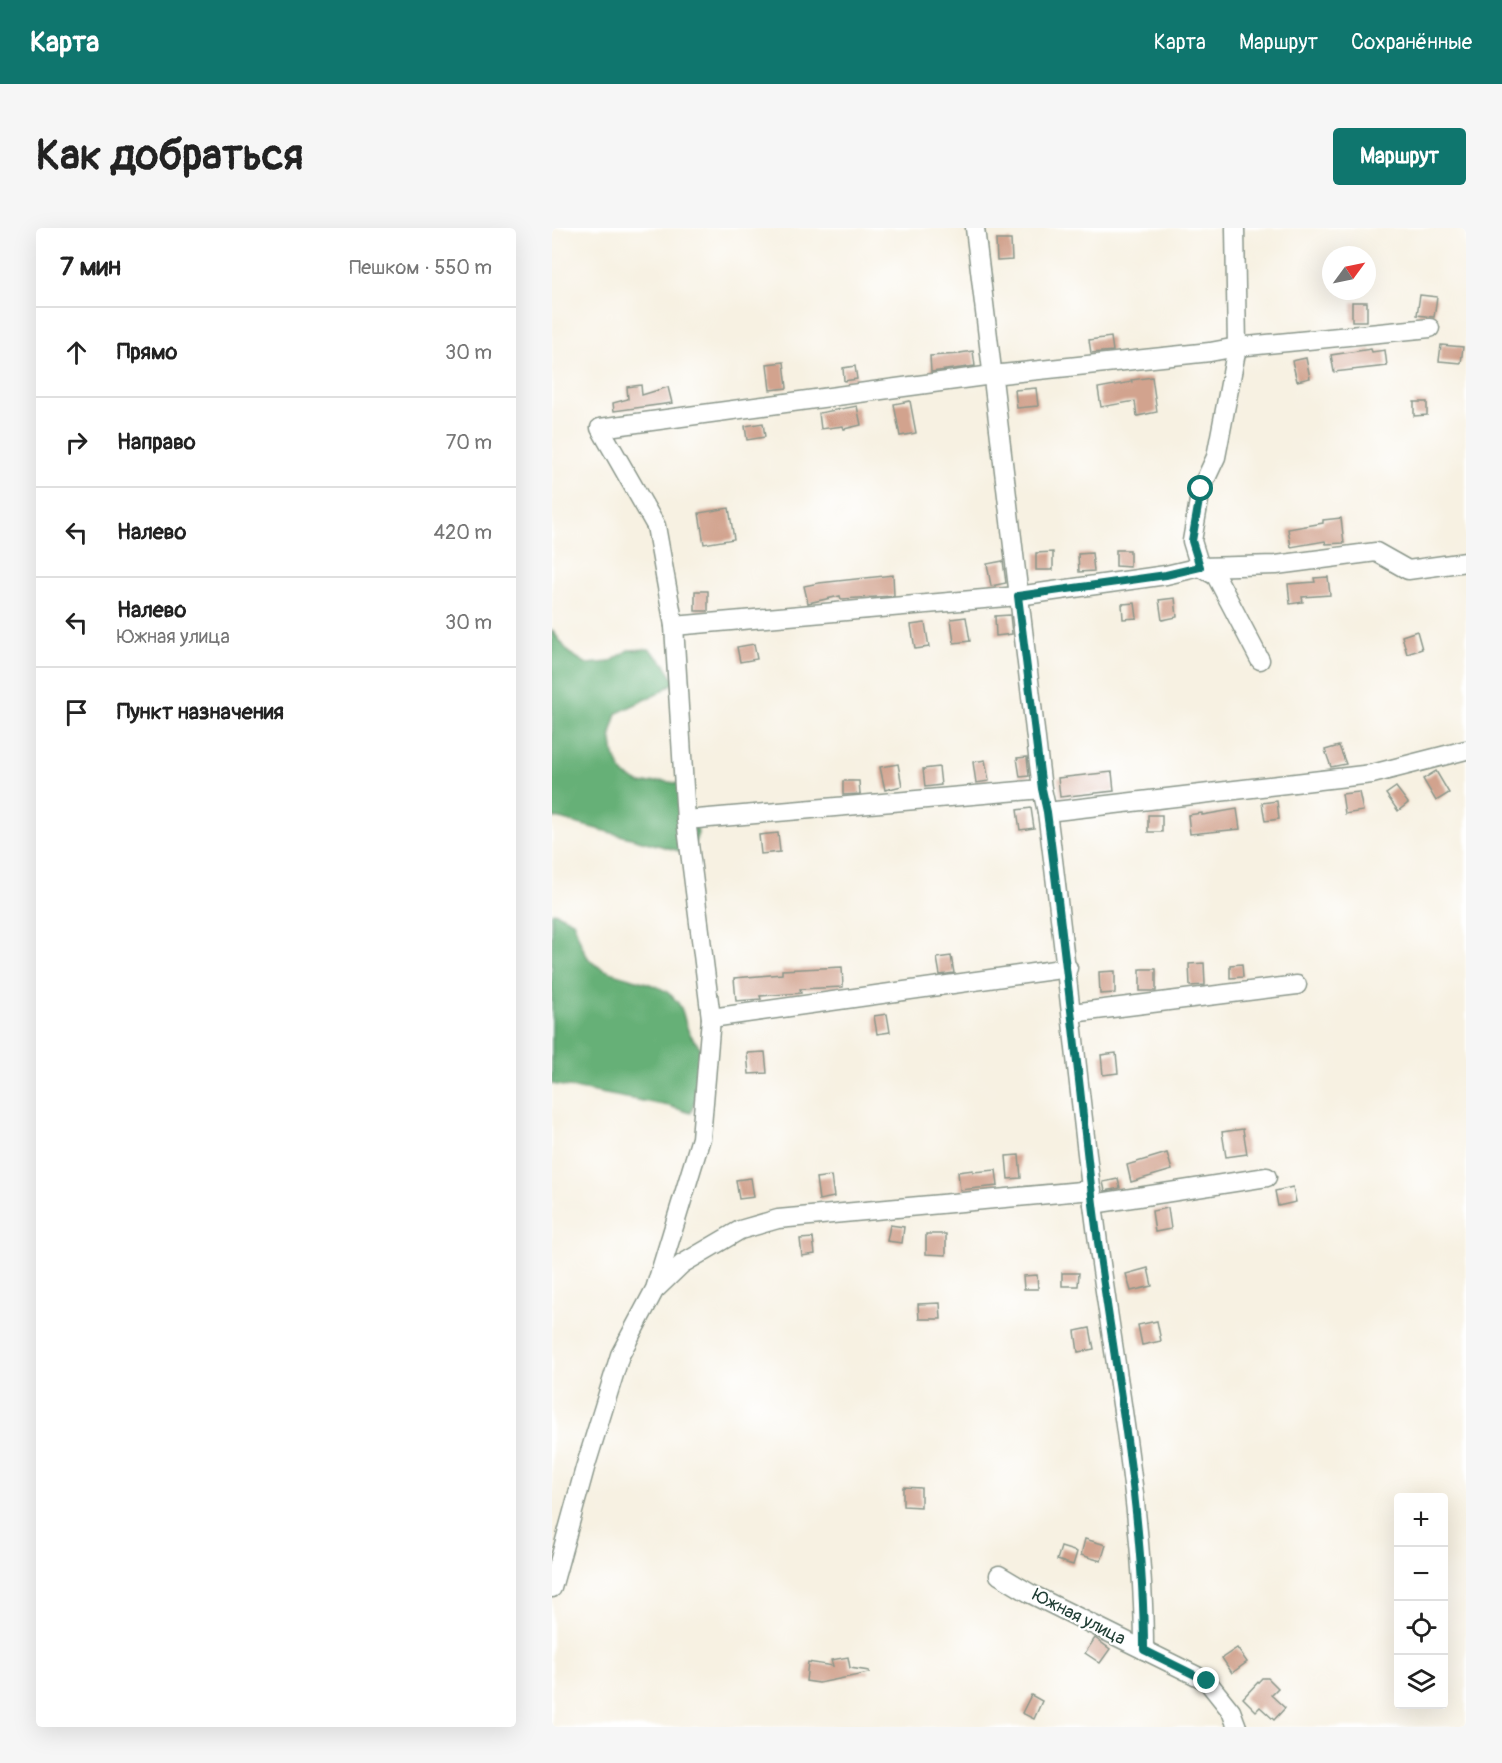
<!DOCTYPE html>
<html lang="ru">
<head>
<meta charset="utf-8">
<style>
  body { margin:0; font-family:Pangolin,sans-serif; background:#f6f6f6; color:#222 }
  .controls { position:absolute; right:18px; bottom:18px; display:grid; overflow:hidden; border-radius:6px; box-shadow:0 6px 24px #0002 }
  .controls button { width:54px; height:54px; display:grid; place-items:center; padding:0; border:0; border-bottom:2px solid #e0e0e0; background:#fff; color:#222; font:30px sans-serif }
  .compass { position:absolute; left:770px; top:18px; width:54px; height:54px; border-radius:50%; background:#fff; box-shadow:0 6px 24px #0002; rotate:57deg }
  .stop { position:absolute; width:18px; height:18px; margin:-14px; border:4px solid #0f766e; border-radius:50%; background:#fff }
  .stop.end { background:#0f766e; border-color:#fff; box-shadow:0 2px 6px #0008 }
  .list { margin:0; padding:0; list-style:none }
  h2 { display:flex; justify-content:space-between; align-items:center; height:78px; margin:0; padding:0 24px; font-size:26px }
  h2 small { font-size:20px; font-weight:400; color:#767676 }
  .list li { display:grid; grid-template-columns:39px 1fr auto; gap:18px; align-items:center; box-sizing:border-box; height:90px; padding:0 24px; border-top:2px solid #e0e0e0 }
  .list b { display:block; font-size:22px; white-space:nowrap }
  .list p { margin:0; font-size:20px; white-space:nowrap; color:#767676 }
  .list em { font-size:20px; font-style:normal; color:#767676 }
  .icon { flex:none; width:33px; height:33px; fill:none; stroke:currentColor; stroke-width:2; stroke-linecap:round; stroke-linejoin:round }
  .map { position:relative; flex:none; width:914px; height:1499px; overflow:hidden; border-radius:6px }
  header { display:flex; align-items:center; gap:36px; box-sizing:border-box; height:84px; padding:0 30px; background:#0f766e; color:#fff }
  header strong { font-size:28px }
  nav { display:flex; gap:33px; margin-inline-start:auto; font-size:21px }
  .intro { display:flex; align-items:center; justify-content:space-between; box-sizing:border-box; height:144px; padding:0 36px }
  h1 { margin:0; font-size:42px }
  .button { padding:15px 27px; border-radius:6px; background:#0f766e; color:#fff; font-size:21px; font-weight:700 }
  main { display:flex; gap:36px; padding:0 36px }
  aside { flex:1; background:#fff; border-radius:6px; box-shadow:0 6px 24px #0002 }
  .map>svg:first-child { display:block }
</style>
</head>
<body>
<header>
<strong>Карта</strong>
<nav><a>Карта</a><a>Маршрут</a><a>Сохранённые</a></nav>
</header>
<div class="intro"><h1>Как добраться</h1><a class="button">Маршрут</a></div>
<main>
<aside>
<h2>7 мин<small>Пешком · 550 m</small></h2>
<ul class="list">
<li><svg class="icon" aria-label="ahead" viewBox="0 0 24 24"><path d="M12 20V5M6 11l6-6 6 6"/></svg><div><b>Прямо</b></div><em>30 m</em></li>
<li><svg class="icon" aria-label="right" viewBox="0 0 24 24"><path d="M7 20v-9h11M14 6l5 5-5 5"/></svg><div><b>Направо</b></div><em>70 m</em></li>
<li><svg class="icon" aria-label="left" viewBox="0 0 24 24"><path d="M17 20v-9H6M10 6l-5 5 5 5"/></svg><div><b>Налево</b></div><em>420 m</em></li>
<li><svg class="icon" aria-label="left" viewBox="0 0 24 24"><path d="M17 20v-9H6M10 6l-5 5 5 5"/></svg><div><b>Налево</b><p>Южная улица</p></div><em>30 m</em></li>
<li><svg class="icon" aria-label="arrive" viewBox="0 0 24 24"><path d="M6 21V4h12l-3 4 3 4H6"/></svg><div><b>Пункт назначения</b></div></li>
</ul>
</aside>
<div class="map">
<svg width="914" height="1499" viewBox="0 0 914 1499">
  <rect width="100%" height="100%" fill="#fff"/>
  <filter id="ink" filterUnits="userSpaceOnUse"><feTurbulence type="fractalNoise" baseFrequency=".0167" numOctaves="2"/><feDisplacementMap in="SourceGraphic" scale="12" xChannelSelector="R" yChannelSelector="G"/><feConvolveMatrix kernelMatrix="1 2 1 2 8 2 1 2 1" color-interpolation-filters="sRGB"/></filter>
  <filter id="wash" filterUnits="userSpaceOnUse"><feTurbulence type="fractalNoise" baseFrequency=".008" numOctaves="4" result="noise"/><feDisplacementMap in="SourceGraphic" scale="24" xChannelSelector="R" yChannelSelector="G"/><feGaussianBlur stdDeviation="1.35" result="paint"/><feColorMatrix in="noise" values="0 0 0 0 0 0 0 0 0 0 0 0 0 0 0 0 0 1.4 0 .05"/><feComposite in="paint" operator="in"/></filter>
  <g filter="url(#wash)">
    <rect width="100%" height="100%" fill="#f7f1e2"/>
    <g fill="#66b077" stroke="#427656" stroke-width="1.5">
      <path d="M0,402l17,23 18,11 23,-2 18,-12 21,-1 16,15 10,18 -18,12 -40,19 -6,21 3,21 9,19 18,10 21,-3 21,3 15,49 -7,21 -139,-37z"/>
      <path d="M2,684l19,9c5,12 8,28 16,38 15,19 66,19 84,38 14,14 9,24 17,37 3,5 7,10 11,14l-3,43 -7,22 -22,-7 -117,-22v-171z"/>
    </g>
    <g id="blocks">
      <g fill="#d2a38e">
        <path d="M444,12h15l1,20 -15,1z"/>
        <path d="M868,67l17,2 -3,20 -17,-2z"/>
        <rect x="800" y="74" width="15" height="19"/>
        <path d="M559,109l2,14 -22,2 -2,-13z"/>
        <path d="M889,117l22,2 -2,16 -22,-2z"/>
        <path d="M819,121l1,3 13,-2 2,16 -53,6 -3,-17z"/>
        <path d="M421,123l2,15 -44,6 -1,-16 30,-2v-1z"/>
        <path d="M754,130l4,20 -13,3 -5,-20z"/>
        <path d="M232,134l3,26 -17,2 -3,-26z"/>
        <path d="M303,138l2,13 -13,2 -1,-13z"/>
        <path d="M600,149l5,35 -20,4 -2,-15 -34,6 -3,-19 34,-6 -1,-2z"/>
        <path d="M89,157l1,10 26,-8 4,16 -58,8 -1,-8 15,-4 -1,-12z"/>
        <path d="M484,160l2,18 -21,2 -2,-18z"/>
        <path d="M358,173l6,32 -16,3 -6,-32z"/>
        <path d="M862,174h13v13l-13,1z"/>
        <path d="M305,178l4,19 -17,4 -1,-3 -22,3 -2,-16z"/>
        <path d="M211,195l2,14 -18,3 -2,-14z"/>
        <path d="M177,280l5,31 -30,5 -5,-31z"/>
        <path d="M789,290l3,25 -18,1 -1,-3 -34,6 -3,-18 35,-6v-3z"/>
        <path d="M564,322h14v17l-14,-1z"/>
        <path d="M501,324v18h-17v-17z"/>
        <path d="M540,325l2,18 -15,1 -1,-18z"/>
        <path d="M451,333l3,22 -15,3 -4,-22z"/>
        <path d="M341,347l1,21 -53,3 -1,-3 -32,7 -4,-17 15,-3z"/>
        <path d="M776,349l2,18 -28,2 1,5 -13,2 -2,-20 27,-2 -1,-4z"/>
        <rect x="143" y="363" width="13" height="20"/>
        <path d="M623,370l2,19 -15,3 -3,-20z"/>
        <path d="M583,375l2,15 -14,1 -1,-15z"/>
        <path d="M458,387l2,19 -16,2 -1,-20z"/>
        <path d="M414,389l4,24 -16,2 -3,-24z"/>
        <path d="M373,395l4,24 -14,2 -4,-24z"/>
        <path d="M865,403l5,18 -15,5 -5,-18z"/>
        <path d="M202,416l3,15 -17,3 -3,-15z"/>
        <path d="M787,518l7,18 -15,3 -6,-17z"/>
        <path d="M475,529l2,19 -9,1 -3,-19z"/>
        <path d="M433,532l4,21 -13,2 -3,-21z"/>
        <path d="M346,536l4,22 -17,4 -5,-23z"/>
        <path d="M387,539l2,18 -16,2 -2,-18z"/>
        <path d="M884,543l13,22 -13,8 -13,-22z"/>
        <path d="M560,544l2,19 -54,6 -2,-19z"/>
        <path d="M291,553h16l1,13 -17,1z"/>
        <path d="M844,559l12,16 -10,8 -12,-17z"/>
        <path d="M807,564l4,19 -18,3 -3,-20z"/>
        <path d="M725,573l2,18 -14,2 -3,-18z"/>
        <path d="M479,580l3,20 -14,2 -3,-20z"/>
        <path d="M685,581l3,20 -50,5 -2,-19 14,-2v2z"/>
        <rect x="596" y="587" width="14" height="17"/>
        <path d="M226,605l2,19 -19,2 -2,-19z"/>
        <path d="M399,728l3,17 -14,2 -3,-17z"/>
        <path d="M652,735l1,22 -15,1 -1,-22z"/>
        <path d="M690,736l1,13 -13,1v-13z"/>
        <path d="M290,739l1,20 -43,2 1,4 -41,3 1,3 -25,2 -2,-23 48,-4v-4z"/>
        <rect x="588" y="741" width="16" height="22"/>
        <path d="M563,743v22l-15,1 -1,-22z"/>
        <path d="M335,786l3,18 -13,2 -3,-18z"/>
        <path d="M213,824l2,21 -18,1 -2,-21z"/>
        <path d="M564,825l2,20 -15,2 -2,-20z"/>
        <path d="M691,901l4,25 -21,3 -4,-25z"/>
        <path d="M615,925l5,17 -41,12 -4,-17z"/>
        <path d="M467,927l2,23 -13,1 -2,-23z"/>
        <path d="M421,942v2l23,-2 2,16 -38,4 -2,-18z"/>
        <path d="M279,948l3,21 -15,3 -3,-22z"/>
        <path d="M199,950l3,19 -15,2 -3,-19z"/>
        <path d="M566,951l2,9 -15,3 -2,-9z"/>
        <path d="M741,959l3,15 -18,4 -3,-15z"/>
        <path d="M616,980l3,21 -16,3 -3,-21z"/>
        <path d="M338,997l14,2 -2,16 -15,-2z"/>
        <path d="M374,1006h20v21l-20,-1z"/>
        <path d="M261,1010l2,16 -13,2 -2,-17z"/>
        <path d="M596,1040l4,18 -21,5 -5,-17z"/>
        <path d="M510,1045h17l-1,13h-16z"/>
        <path d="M485,1047l1,14h-14l-1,-13z"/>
        <path d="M388,1075l1,16h-22l-1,-15z"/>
        <path d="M605,1093l4,20 -19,4 -4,-20z"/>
        <path d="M538,1100l4,21 -16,3 -3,-21z"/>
        <path d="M351,1259l18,1v19l-18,-1z"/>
        <path d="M533,1311l21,6 -5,16 -20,-6z"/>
        <path d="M509,1319l16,5 -4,13 -16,-5z"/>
        <path d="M543,1410l15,11 -10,14 -15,-10z"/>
        <path d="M685,1420l10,14 -15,11 -10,-15z"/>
        <path d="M296,1429l2,11 19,3v2l-50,10 -13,-2 2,-19 25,4 -2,-6z"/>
        <path d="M710,1450h6l10,10 -7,7 14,13 -11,12 -14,-13 -4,4 -13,-13z"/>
        <path d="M479,1467l11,6 -8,18 -12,-6z"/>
      </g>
    </g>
  </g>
  <g filter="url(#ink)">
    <use href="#blocks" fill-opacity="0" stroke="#8b978b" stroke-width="1.5"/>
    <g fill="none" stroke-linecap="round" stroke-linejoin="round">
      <g stroke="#8b978b" stroke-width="21">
        <g id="minor">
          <path d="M423,0l67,561 5,23c17,130 30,261 46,392 18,148 51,296 51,446"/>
          <path d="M683,0l2,119 -21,110 -15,32 -9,52 8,26 16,9 44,84"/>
          <path d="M122,398l344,-30 148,-21 34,-8 76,-2 100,-13 32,18 58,-8"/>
          <path d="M495,584l325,-38 94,-24"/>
          <path d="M134,592l356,-31"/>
          <path d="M520,785l225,-28"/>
          <path d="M159,790l357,-50"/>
          <path d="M541,976l174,-27"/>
          <path d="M105,1060l25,-24 58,-34 38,-11 314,-29"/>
          <path d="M447,1347l32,19 176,87 24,30 6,16"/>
          <path d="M0,1360l33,-120 35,-113 35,-66 46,-151 10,-120 -25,-198 -12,-194 -18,-100 -56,-98 392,-53 218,-23 27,-5 193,-19"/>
        </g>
      </g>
      <use href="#minor" stroke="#fff" stroke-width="18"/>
    </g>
  </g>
  <g fill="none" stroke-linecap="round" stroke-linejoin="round" filter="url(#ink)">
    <path stroke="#0f766e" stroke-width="8" d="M649,261l-9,52 8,26 -34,8 -148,21 24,193 5,23c17,130 31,261 46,392 18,148 51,296 51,446l63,31"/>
  </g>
  <g text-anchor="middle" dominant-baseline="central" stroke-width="4.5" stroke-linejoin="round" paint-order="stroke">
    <g font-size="18" fill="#1f3d34" stroke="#fff">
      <text transform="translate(527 1389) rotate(27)">Южная улица</text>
    </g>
  </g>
</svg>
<div class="controls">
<button>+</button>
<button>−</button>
<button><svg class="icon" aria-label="locate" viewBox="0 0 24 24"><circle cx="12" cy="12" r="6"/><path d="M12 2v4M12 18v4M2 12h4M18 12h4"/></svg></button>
<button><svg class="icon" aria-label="layers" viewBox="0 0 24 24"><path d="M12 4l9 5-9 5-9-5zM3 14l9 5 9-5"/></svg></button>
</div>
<svg class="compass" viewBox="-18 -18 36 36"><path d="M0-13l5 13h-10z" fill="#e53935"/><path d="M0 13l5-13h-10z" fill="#767676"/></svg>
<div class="stop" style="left:649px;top:261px"></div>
<div class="stop end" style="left:655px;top:1453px"></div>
</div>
</main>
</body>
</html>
